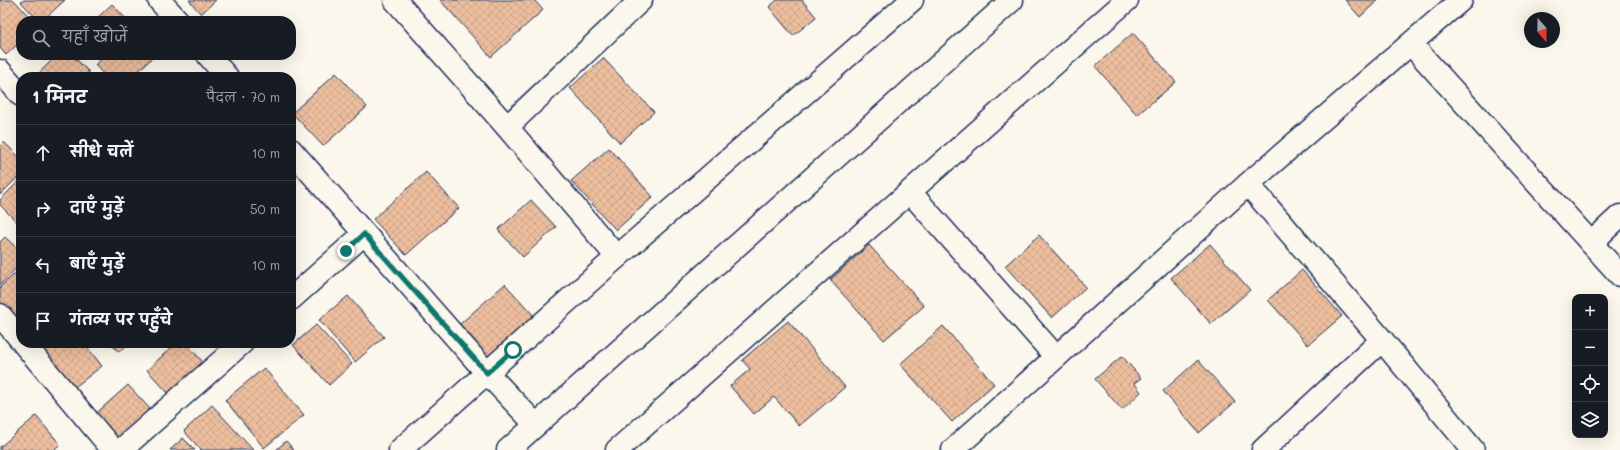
<!DOCTYPE html>
<html lang="hi">
<head>
<meta charset="utf-8">
<style>
  body { margin:0; font-family:Mali,"Playpen Sans Deva",sans-serif; background:#242831; color:#f1f3f6 }
  .controls { position:absolute; right:12px; bottom:12px; display:grid; overflow:hidden; border-radius:8px; box-shadow:0 4px 16px #0002 }
  .controls button { width:36px; height:36px; display:grid; place-items:center; padding:0; border:0; border-bottom:1px solid #363941; background:#171b24; color:#f1f3f6; font:20px sans-serif }
  .compass { position:absolute; left:1524px; top:12px; width:36px; height:36px; border-radius:50%; background:#171b24; box-shadow:0 4px 16px #0002; rotate:160deg }
  .stop { position:absolute; width:12px; height:12px; margin:-9px; border:3px solid #0f766e; border-radius:50%; background:#fff }
  .stop.end { background:#0f766e; border-color:#fff; box-shadow:0 1px 4px #0008 }
  .list { margin:0; padding:0; list-style:none }
  h2 { display:flex; justify-content:space-between; align-items:center; height:52px; margin:0; padding:0 16px; font-size:17px }
  h2 small { font-size:13px; font-weight:400; color:#9ea1a6 }
  .list li { display:grid; grid-template-columns:26px 1fr auto; gap:12px; align-items:center; box-sizing:border-box; height:56px; padding:0 16px; border-top:1px solid #363941 }
  .list b { display:block; font-size:15px; white-space:nowrap }
  .list em { font-size:13px; font-style:normal; color:#9ea1a6 }
  .icon { flex:none; width:22px; height:22px; fill:none; stroke:currentColor; stroke-width:2; stroke-linecap:round; stroke-linejoin:round }
  .map { position:relative; flex:none; width:1620px; height:450px; overflow:hidden }
  .search { position:absolute; background:#171b24; box-shadow:0 4px 16px #0002; left:16px; top:16px; width:280px; height:44px; display:flex; align-items:center; gap:10px; box-sizing:border-box; padding:0 14px; border-radius:16px; color:#9ea1a6; font-size:15px }
  .panel { position:absolute; background:#171b24; box-shadow:0 4px 16px #0002; left:16px; top:72px; width:280px; height:276px; border-radius:16px }
  .map>svg:first-child { display:block }
</style>
</head>
<body>
<div class="map">
<svg width="1620" height="450" viewBox="0 0 1620 450">
  <defs>
    <pattern id="building-cross-hatch" width="8" height="8" patternUnits="userSpaceOnUse"><rect width="8" height="8" fill="#edbe9d"/><path d="M0 0l8 8M0 8l8-8" fill="none" stroke="#cba48a"/></pattern>
  </defs>
  <rect width="100%" height="100%" fill="#fbf7ec"/>
  <filter id="ink" filterUnits="userSpaceOnUse"><feTurbulence type="fractalNoise" baseFrequency=".025" numOctaves="2"/><feDisplacementMap in="SourceGraphic" scale="8" xChannelSelector="R" yChannelSelector="G"/><feConvolveMatrix kernelMatrix="1 2 1 2 8 2 1 2 1" color-interpolation-filters="sRGB"/></filter>
  <g filter="url(#ink)">
    <g fill="url(#building-cross-hatch)" stroke="#1b2f5e">
      <path d="M0,0h14l19,21h-12v20l-15,14 -6,-7z"/>
      <path d="M24,0h41l-23,21h-3l-18,-19z"/>
      <path d="M189,0h27l-15,14z"/>
      <path d="M440,0h94l9,10 -52,47z"/>
      <path d="M777,0h25l14,17 -23,19 -24,-29z"/>
      <path d="M1345,0h33l-18,17z"/>
      <path d="M112,4l16,17h-34z"/>
      <path d="M1133,33l43,49 -39,33 -42,-49z"/>
      <path d="M57,55h15l17,17 -6,5h-48z"/>
      <path d="M106,55h43l3,3 -20,19h-26l-11,-12z"/>
      <path d="M603,58l51,54 -34,31 -50,-55z"/>
      <path d="M336,73l31,34 -44,39 -31,-33z"/>
      <path d="M4,142l17,17v15l-21,21v-49z"/>
      <path d="M609,148l44,49 -37,33 -45,-49z"/>
      <path d="M426,172l33,36 -53,47 -33,-36z"/>
      <path d="M21,179v47l-21,-21v-5z"/>
      <path d="M531,200l25,27 -33,30 -25,-27z"/>
      <path d="M1039,235l47,52 -34,31 -47,-52z"/>
      <path d="M5,237l16,15v11l-21,22v-43z"/>
      <path d="M1210,244l40,46 -39,34 -40,-46z"/>
      <path d="M869,245l55,61 -40,34 -54,-60z"/>
      <path d="M21,268v56l-21,-22v-15z"/>
      <path d="M1302,270l40,46 -34,29 -40,-45z"/>
      <path d="M505,284l30,33 -46,41 -29,-34z"/>
      <path d="M348,296l36,41 -29,25 -36,-42z"/>
      <path d="M788,321l57,66 -46,39 -25,-29 -20,17 -24,-28 20,-17 -8,-9z"/>
      <path d="M316,325l36,39 -23,21 -36,-40z"/>
      <path d="M943,326l51,58 -42,38 -52,-58z"/>
      <path d="M33,343h51l18,23 -31,24z"/>
      <path d="M110,343h19l-10,9z"/>
      <path d="M176,343h10l17,19 -34,32 -22,-24z"/>
      <path d="M1122,356l19,22 -7,5 7,9 -19,18 -27,-31z"/>
      <path d="M1198,360l37,42 -36,31 -36,-42z"/>
      <path d="M264,368l40,47 -40,33 -39,-48z"/>
      <path d="M128,385l22,24 -36,32 -22,-24z"/>
      <path d="M212,405l41,45h-52l-17,-19z"/>
      <path d="M36,416l24,28 -6,6h-54v-3z"/>
      <path d="M183,438l12,12h-25z"/>
      <path d="M286,441l8,9h-18z"/>
    </g>
    <g fill="none" stroke-linecap="round" stroke-linejoin="round">
      <g stroke="#1b2f5e" stroke-width="25">
        <g id="minor">
          <path d="M159,0l19,21"/>
          <path d="M395,0l112,127 110,130"/>
          <path d="M1411,44l209,231"/>
          <path d="M208,55l19,22"/>
          <path d="M0,71l21,24"/>
          <path d="M507,127l134,-127"/>
          <path d="M291,150l196,223 49,52"/>
          <path d="M1248,184l134,156 91,110"/>
          <path d="M910,192l146,165"/>
          <path d="M1591,243l29,-27"/>
          <path d="M291,299l73,-65"/>
          <path d="M0,315l21,25"/>
          <path d="M23,343l90,107"/>
          <path d="M121,450l121,-107"/>
          <path d="M400,450l217,-193 295,-257"/>
          <path d="M617,450l510,-450"/>
          <path d="M953,450l295,-266 213,-184"/>
          <path d="M1263,450l119,-110"/>
        </g>
      </g>
      <g stroke="#1b2f5e" stroke-width="25">
        <path id="tertiary" d="M508,450l504,-450"/>
      </g>
      <use href="#minor" stroke="#fbf7ec" stroke-width="22"/>
      <use href="#tertiary" stroke="#fbf7ec" stroke-width="22"/>
    </g>
  </g>
  <g fill="none" stroke-linecap="round" stroke-linejoin="round" filter="url(#ink)">
    <path stroke="#0f766e" stroke-width="5" d="M346,251l18,-17 123,139 26,-23"/>
  </g>
</svg>
<div class="controls">
<button>+</button>
<button>−</button>
<button><svg class="icon" aria-label="locate" viewBox="0 0 24 24"><circle cx="12" cy="12" r="6"/><path d="M12 2v4M12 18v4M2 12h4M18 12h4"/></svg></button>
<button><svg class="icon" aria-label="layers" viewBox="0 0 24 24"><path d="M12 4l9 5-9 5-9-5zM3 14l9 5 9-5"/></svg></button>
</div>
<svg class="compass" viewBox="-18 -18 36 36"><path d="M0-13l5 13h-10z" fill="#e53935"/><path d="M0 13l5-13h-10z" fill="#9ea1a6"/></svg>
<div class="stop" style="left:513px;top:350px"></div>
<div class="stop end" style="left:346px;top:251px"></div>
<div class="search"><svg class="icon" aria-label="search" viewBox="0 0 24 24"><circle cx="10" cy="10" r="6"/><path d="M15 15l6 6"/></svg>यहाँ खोजें</div>
<section class="panel">
<h2>1 मिनट<small>पैदल · 70 m</small></h2>
<ul class="list">
<li><svg class="icon" aria-label="ahead" viewBox="0 0 24 24"><path d="M12 20V5M6 11l6-6 6 6"/></svg><div><b>सीधे चलें</b></div><em>10 m</em></li>
<li><svg class="icon" aria-label="right" viewBox="0 0 24 24"><path d="M7 20v-9h11M14 6l5 5-5 5"/></svg><div><b>दाएँ मुड़ें</b></div><em>50 m</em></li>
<li><svg class="icon" aria-label="left" viewBox="0 0 24 24"><path d="M17 20v-9H6M10 6l-5 5 5 5"/></svg><div><b>बाएँ मुड़ें</b></div><em>10 m</em></li>
<li><svg class="icon" aria-label="arrive" viewBox="0 0 24 24"><path d="M6 21V4h12l-3 4 3 4H6"/></svg><div><b>गंतव्य पर पहुँचे</b></div></li>
</ul>
</section>
</div>
</body>
</html>
